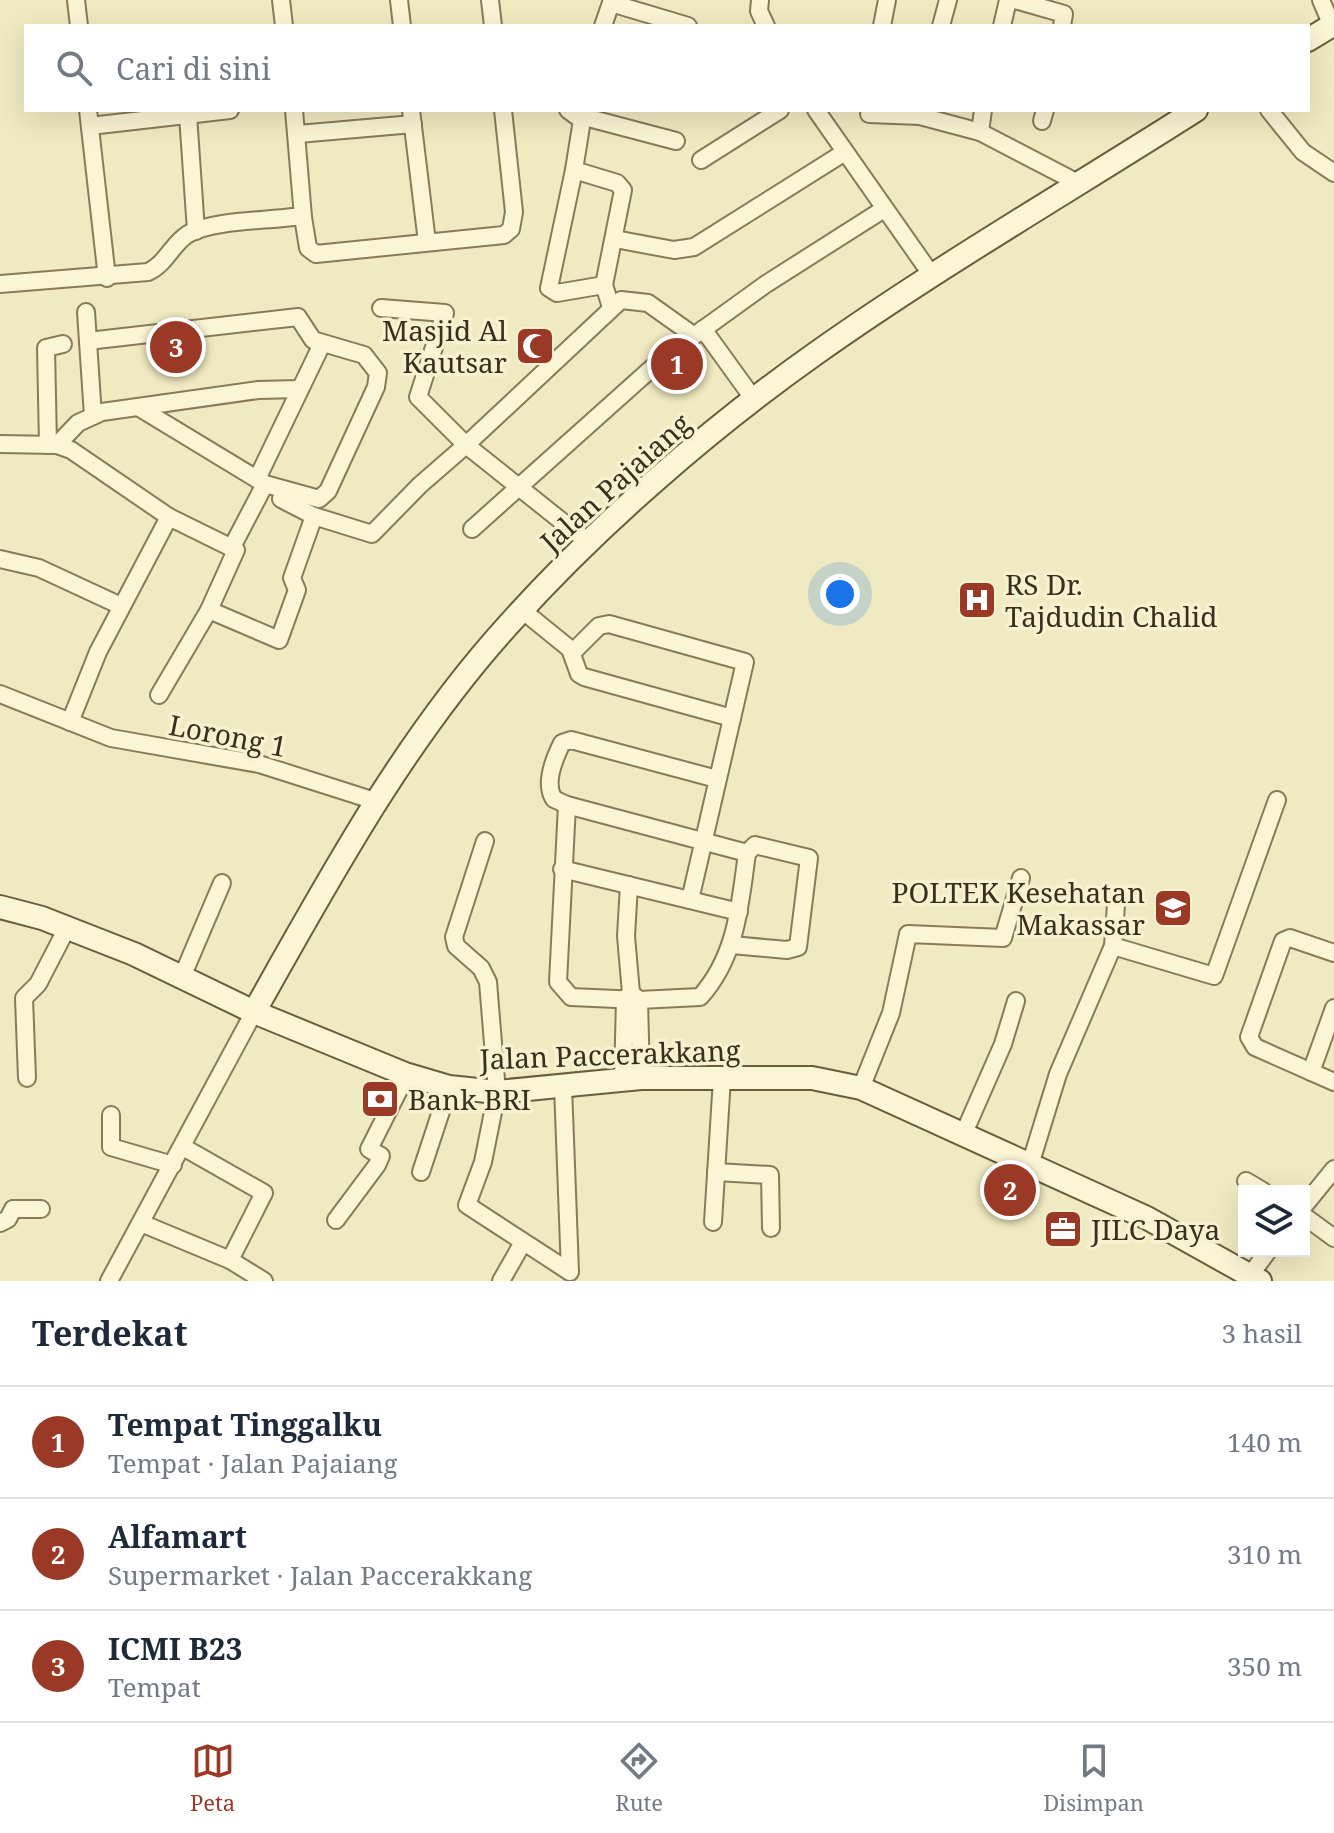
<!DOCTYPE html>
<html lang="id">
<head>
<meta charset="utf-8">
<style>
  body { margin:0; font-family:"Noto Serif",serif; background:#f2f2f3; color:#1f2937 }
  .controls { position:absolute; right:24px; bottom:24px; display:grid; overflow:hidden; border-radius:0px; box-shadow:0 8px 32px #0002 }
  .controls button { width:72px; height:72px; display:grid; place-items:center; padding:0; border:0; border-bottom:2px solid #e0e1e3; background:#fff; color:#1f2937; font:40px sans-serif }
  .you { position:absolute; left:840px; top:594px; width:28px; height:28px; margin:-20px; border:6px solid #fff; border-radius:50%; background:#1a73e8; box-shadow:0 0 0 12px #1a73e833 }
  .badge { display:grid; place-items:center; width:52px; height:52px; border-radius:50%; background:#9a3a26; color:#fff; font-size:26px; font-weight:700 }
  .pin { position:absolute; translate:-50% -50%; border:4px solid #fff; box-shadow:0 2px 8px #0006 }
  .list { margin:0; padding:0; list-style:none }
  h2 { display:flex; justify-content:space-between; align-items:center; height:104px; margin:0; padding:0 32px; font-size:34px }
  h2 small { font-size:26px; font-weight:400; color:#747a83 }
  .list li { display:grid; grid-template-columns:52px 1fr auto; gap:24px; align-items:center; box-sizing:border-box; height:112px; padding:0 32px; border-top:2px solid #e0e1e3 }
  .list b { display:block; font-size:30px; white-space:nowrap }
  .list p { margin:0; font-size:26px; white-space:nowrap; color:#747a83 }
  .list em { font-size:26px; font-style:normal; color:#747a83 }
  .icon { flex:none; width:44px; height:44px; fill:none; stroke:currentColor; stroke-width:2; stroke-linecap:round; stroke-linejoin:round }
  .map { position:relative; flex:none; width:1334px; height:1281px; overflow:hidden }
  .search { position:absolute; background:#fff; box-shadow:0 8px 32px #0002; left:24px; right:24px; top:24px; height:88px; display:flex; align-items:center; gap:20px; box-sizing:border-box; padding:0 28px; border-radius:0px; color:#747a83; font-size:30px }
  .sheet { height:440px; background:#fff }
  nav { display:flex; justify-content:space-around; align-items:center; box-sizing:border-box; height:112px; border-top:2px solid #e0e1e3; background:#fff; font-size:22px; color:#747a83 }
  nav a { display:grid; justify-items:center; gap:4px }
  nav .on { color:#9a3a26 }
  .map>svg:first-child { display:block }
</style>
</head>
<body>
<div class="map">
<svg width="1334" height="1281" viewBox="0 0 1334 1281">
  <rect width="100%" height="100%" fill="#efeac1"/>
  <g fill="none" stroke-linecap="round" stroke-linejoin="round">
    <g stroke="#897b58" stroke-width="20">
      <g id="minor">
        <path d="M76,0l3,26"/>
        <path d="M281,0l3,26"/>
        <path d="M399,0l3,26"/>
        <path d="M490,0l3,26"/>
        <path d="M760,0l-1,11 7,15"/>
        <path d="M1015,0l49,14 -2,12"/>
        <path d="M1321,0l11,26"/>
        <path d="M611,3l77,23"/>
        <path d="M603,26l9,-26"/>
        <path d="M882,26l5,-26"/>
        <path d="M941,26l7,-26"/>
        <path d="M1002,26l6,-26"/>
        <path d="M88,110l19,168"/>
        <path d="M294,110l9,107"/>
        <path d="M411,110l16,132"/>
        <path d="M568,110l14,10 -8,50 43,13 6,7 -19,95 7,22"/>
        <path d="M816,110l117,167"/>
        <path d="M983,110l-3,22 100,52"/>
        <path d="M1269,110l34,42 31,21"/>
        <path d="M869,114l51,2 60,16"/>
        <path d="M188,115l8,116"/>
        <path d="M581,116l95,25"/>
        <path d="M1042,121l3,-11"/>
        <path d="M90,126l140,-16"/>
        <path d="M298,134l115,-10"/>
        <path d="M701,160l79,-50"/>
        <path d="M574,170l-25,118 8,5 47,-8"/>
        <path d="M615,239l59,11 20,-3 151,-95"/>
        <path d="M0,284l148,-12c18,-8 24,-28 40,-38 25,-14 76,-13 105,-17h10l5,31 8,6 188,-19 7,-6 3,-17 -11,-102"/>
        <path d="M381,308l64,5 -27,84 48,48 155,-145 27,3 45,32"/>
        <path d="M86,312l7,104"/>
        <path d="M703,329l52,72"/>
        <path d="M88,341l210,-24 15,23 51,15 14,18 -2,14 -48,104 -9,8 -54,-15 -127,-77"/>
        <path d="M0,444l57,1 14,5 98,67 67,33 -27,60 -50,85"/>
        <path d="M48,445l-2,-97 17,-4"/>
        <path d="M57,445l21,-22 24,-11 156,-22 42,-1"/>
        <path d="M257,479l65,-135"/>
        <path d="M281,499l33,17 58,18 48,-49 46,-40 123,98"/>
        <path d="M472,529l190,-170 104,-75 118,-75"/>
        <path d="M232,547l33,-63"/>
        <path d="M0,559l39,9 82,38"/>
        <path d="M209,610l70,30 18,-50 -5,-12 22,-62"/>
        <path d="M522,610l48,39 9,25 5,3 148,41"/>
        <path d="M572,653l27,-27 10,-2 136,38 -55,238"/>
        <path d="M0,694l111,44 148,26 116,37"/>
        <path d="M70,722l28,-70 71,-135"/>
        <path d="M717,779l-146,-39 -9,3c-8,16 -18,41 -8,56l13,6 180,48 8,-8 54,13 -11,89 -11,3 -55,-5"/>
        <path d="M567,805l-9,177 13,15 68,3 61,-3c37,-41 40,-93 47,-144"/>
        <path d="M485,841l-31,96 2,9 25,22 7,14 9,110 -14,70 -16,43 103,67 -7,-186"/>
        <path d="M562,869l177,43"/>
        <path d="M629,885l-3,51 5,57"/>
        <path d="M1113,946l3,-41"/>
        <path d="M1334,953l-44,-15 -7,3 -34,96 6,10 79,35"/>
        <path d="M182,977l40,-94"/>
        <path d="M1311,1072l23,-64"/>
        <path d="M27,1078l-3,-80 14,-14 29,-56"/>
        <path d="M623,1080l2,-81 6,-6 8,7 2,78"/>
        <path d="M861,1088l30,-75 17,-79 95,4 18,-60"/>
        <path d="M111,1115v32l62,18"/>
        <path d="M964,1133l39,-89 13,-43"/>
        <path d="M183,1147l81,46 -34,67"/>
        <path d="M1030,1165l28,-91 55,-128 101,30 63,-176"/>
        <path d="M421,1172l28,-85"/>
        <path d="M716,1172l54,3 1,53"/>
        <path d="M1246,1181l17,10"/>
        <path d="M1304,1206l30,-37"/>
        <path d="M1304,1216l30,22"/>
        <path d="M336,1220l41,-55 4,-9 -12,-7 38,-75"/>
        <path d="M713,1222l9,-144"/>
        <path d="M0,1223l8,-4 5,-10h28"/>
        <path d="M141,1223l89,37 34,21"/>
        <path d="M1251,1274l17,-23"/>
        <path d="M109,1281l145,-269"/>
        <path d="M501,1281l21,-37"/>
      </g>
    </g>
    <g stroke="#6b5c3b" stroke-width="26">
      <g id="secondary">
        <path d="M1308,40l26,-16"/>
        <path d="M0,907l42,11 92,36 120,58 151,62 44,13 48,5 144,-14h171l49,10 286,130 113,63"/>
        <path d="M254,1012c76,-135 151,-274 256,-389 86,-96 199,-194 305,-269 123,-87 254,-163 381,-244"/>
      </g>
    </g>
    <use href="#minor" stroke="#faf5d4" stroke-width="16"/>
    <use href="#secondary" stroke="#faf5d4" stroke-width="22"/>
  </g>
  <defs>
    <g id="mosque-square" transform="scale(2)"><rect x="-9" y="-9" width="18" height="18" rx="4" fill="#9a3a26" stroke="#f6f2d0"/><path d="M3.5-4.9A6 6 0 1 0 3.5 4.9A5 5 0 1 1 3.5-4.9Z" fill="#fff"/></g>
    <g id="hospital-square" transform="scale(2)"><rect x="-9" y="-9" width="18" height="18" rx="4" fill="#9a3a26" stroke="#f6f2d0"/><path d="M-5-5h3v3.5h4V-5h3V5h-3V1.5h-4V5h-3Z" fill="#fff"/></g>
    <g id="university-square" transform="scale(2)"><rect x="-9" y="-9" width="18" height="18" rx="4" fill="#9a3a26" stroke="#f6f2d0"/><path d="M0-5L7-2L0 1L-7-2ZM-4 1L0 2.5L4 1V4Q0 6-4 4Z" fill="#fff"/></g>
    <g id="bank-square" transform="scale(2)"><rect x="-9" y="-9" width="18" height="18" rx="4" fill="#9a3a26" stroke="#f6f2d0"/><path d="M-6-4H6V4H-6ZM0-2.3a2.3 2.3 0 1 0 0 4.6a2.3 2.3 0 1 0 0-4.6Z" fill="#fff"/></g>
    <g id="office-square" transform="scale(2)"><rect x="-9" y="-9" width="18" height="18" rx="4" fill="#9a3a26" stroke="#f6f2d0"/><path d="M-6-3h4V-5.5h4V-3h4V5H-6ZM-1-4.5V-3h2v-1.5ZM-6 0V1H6V0Z" fill="#fff"/></g>
  </defs>
  <g fill-rule="evenodd">
    <use href="#mosque-square" x="535" y="346"/>
    <use href="#hospital-square" x="977" y="600"/>
    <use href="#university-square" x="1173" y="908"/>
    <use href="#bank-square" x="380" y="1099"/>
    <use href="#office-square" x="1063" y="1229"/>
  </g>
  <g text-anchor="middle" dominant-baseline="central" stroke-width="7" stroke-linejoin="round" paint-order="stroke">
    <g font-size="28" fill="#382f1d" stroke="#f6f2d0" text-anchor="start">
      <text x="507" y="330" text-anchor="end">Masjid Al<tspan x="507" dy="32">Kautsar</tspan></text>
      <text x="1005" y="584">RS Dr.<tspan x="1005" dy="32">Tajdudin Chalid</tspan></text>
      <text x="1145" y="892" text-anchor="end">POLTEK Kesehatan<tspan x="1145" dy="32">Makassar</tspan></text>
      <text x="408" y="1099">Bank BRI</text>
      <text x="1091" y="1229">JILC Daya</text>
    </g>
    <g font-size="28" fill="#382f1d" stroke="#f6f2d0">
      <text transform="translate(615 482) rotate(-42)">Jalan Pajaiang</text>
      <text transform="translate(228 735) rotate(11)">Lorong 1</text>
      <text transform="translate(610 1054) rotate(-2)">Jalan Paccerakkang</text>
    </g>
  </g>
</svg>
<div class="controls">
<button><svg class="icon" aria-label="layers" viewBox="0 0 24 24"><path d="M12 4l9 5-9 5-9-5zM3 14l9 5 9-5"/></svg></button>
</div>
<div class="you"></div>
<div class="pin badge" style="left:677px;top:364px">1</div>
<div class="pin badge" style="left:1010px;top:1190px">2</div>
<div class="pin badge" style="left:176px;top:347px">3</div>
<div class="search"><svg class="icon" aria-label="search" viewBox="0 0 24 24"><circle cx="10" cy="10" r="6"/><path d="M15 15l6 6"/></svg>Cari di sini</div>
</div>
<section class="sheet">
<h2>Terdekat<small>3 hasil</small></h2>
<ul class="list">
<li><span class="badge">1</span><div><b>Tempat Tinggalku</b><p>Tempat · Jalan Pajaiang</p></div><em>140 m</em></li>
<li><span class="badge">2</span><div><b>Alfamart</b><p>Supermarket · Jalan Paccerakkang</p></div><em>310 m</em></li>
<li><span class="badge">3</span><div><b>ICMI B23</b><p>Tempat</p></div><em>350 m</em></li>
</ul>
</section>
<nav>
<a class="on"><svg class="icon" aria-label="map" viewBox="0 0 24 24"><path d="M3 6l6-2 6 2 6-2v14l-6 2-6-2-6 2zM9 4v14M15 6v14"/></svg>Peta</a>
<a><svg class="icon" aria-label="directions" viewBox="0 0 24 24"><path d="M12 3l9 9-9 9-9-9zM9 14v-3h6M13 9l2 2-2 2"/></svg>Rute</a>
<a><svg class="icon" aria-label="saved" viewBox="0 0 24 24"><path d="M7 4h10v16l-5-4-5 4z"/></svg>Disimpan</a>
</nav>
</body>
</html>
